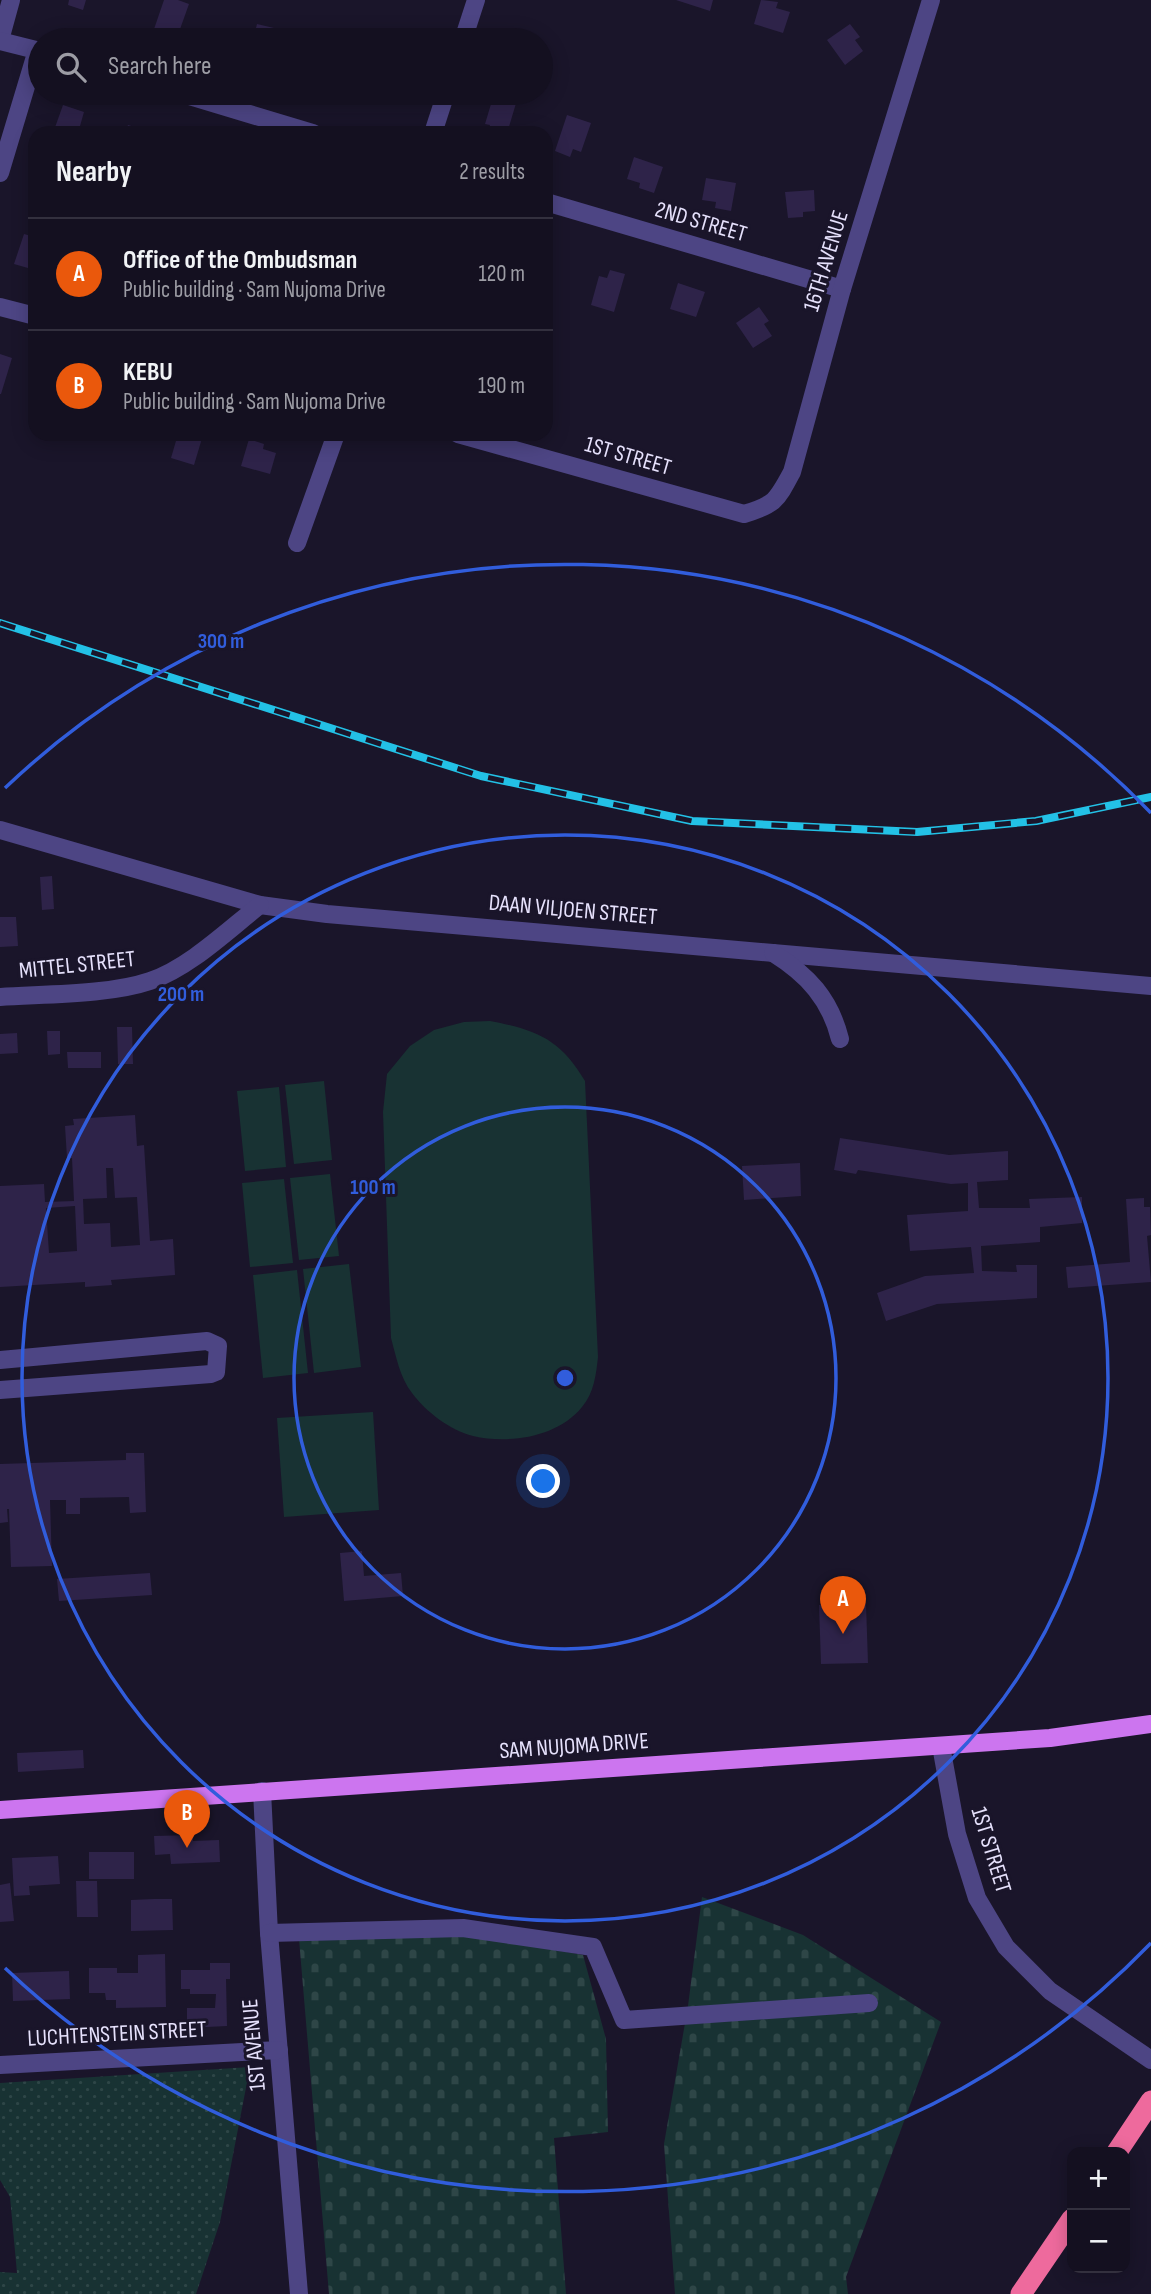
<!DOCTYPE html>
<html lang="en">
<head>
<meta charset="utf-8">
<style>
  body { margin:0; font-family:"Sofia Sans Condensed",sans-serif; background:#211e2d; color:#f1f3f6 }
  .controls { position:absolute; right:21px; bottom:21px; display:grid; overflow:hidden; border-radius:14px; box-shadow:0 4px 18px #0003 }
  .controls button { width:63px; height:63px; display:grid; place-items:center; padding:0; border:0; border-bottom:2px solid #33303e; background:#141020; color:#f1f3f6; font:35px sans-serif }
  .you { position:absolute; left:544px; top:1482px; width:24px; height:24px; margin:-18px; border:5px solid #fff; border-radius:50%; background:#1a73e8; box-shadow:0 0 0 10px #1a73e833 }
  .badge { display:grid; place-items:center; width:46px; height:46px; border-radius:50%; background:#ea580c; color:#fff; font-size:23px; font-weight:700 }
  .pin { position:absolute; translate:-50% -58px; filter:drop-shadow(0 2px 4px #0008) }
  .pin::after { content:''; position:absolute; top:37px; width:24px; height:21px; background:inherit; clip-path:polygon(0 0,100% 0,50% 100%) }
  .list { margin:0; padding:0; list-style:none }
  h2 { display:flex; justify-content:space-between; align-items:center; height:91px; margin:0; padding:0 28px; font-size:30px }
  h2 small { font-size:23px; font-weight:400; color:#9d9da5 }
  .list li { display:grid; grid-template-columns:46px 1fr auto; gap:21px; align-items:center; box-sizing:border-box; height:112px; padding:0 28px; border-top:2px solid #33303e }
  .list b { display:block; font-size:26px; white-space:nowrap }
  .list p { margin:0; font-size:23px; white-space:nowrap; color:#9d9da5 }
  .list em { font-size:23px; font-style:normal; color:#9d9da5 }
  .icon { flex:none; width:38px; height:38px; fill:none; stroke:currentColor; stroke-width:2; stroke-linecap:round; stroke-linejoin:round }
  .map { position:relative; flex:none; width:1151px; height:2294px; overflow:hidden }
  .search { position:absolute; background:#141020; box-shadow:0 4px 18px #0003; left:28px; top:28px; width:525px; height:77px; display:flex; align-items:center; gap:18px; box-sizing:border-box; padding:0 24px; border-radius:38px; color:#9d9da5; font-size:26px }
  .panel { position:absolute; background:#141020; box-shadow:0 4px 18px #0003; left:28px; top:126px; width:525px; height:315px; border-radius:21px }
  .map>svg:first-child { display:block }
</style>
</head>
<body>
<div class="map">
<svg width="1151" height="2294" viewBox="0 0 1151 2294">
  <defs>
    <pattern id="grass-dots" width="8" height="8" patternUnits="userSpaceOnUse" patternTransform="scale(1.75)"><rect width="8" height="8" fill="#183233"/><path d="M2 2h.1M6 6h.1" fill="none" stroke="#2e4647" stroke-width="1.8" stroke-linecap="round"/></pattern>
    <pattern id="cemetery-stones" width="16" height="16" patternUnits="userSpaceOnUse" patternTransform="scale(1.75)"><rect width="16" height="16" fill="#183233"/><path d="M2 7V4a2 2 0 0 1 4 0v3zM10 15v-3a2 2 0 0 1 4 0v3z" fill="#2e4647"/></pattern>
  </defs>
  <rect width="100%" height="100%" fill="#1a152a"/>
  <path fill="url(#grass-dots)" d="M250,2067l-30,155 -24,72h-196v-22l17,1 -7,-76 -10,-17v-97z"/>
  <g fill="url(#cemetery-stones)">
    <path d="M702,1897l101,38 138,87 -95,255 2,17h-173l-11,-150 24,-138z"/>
    <path d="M475,1936l108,19 23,84 2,93 -54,6 12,156h-237l-30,-355z"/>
  </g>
  <g fill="#183233">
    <path d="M490,1021c47,9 70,18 95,60l13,276c-2,18 -4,36 -16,50 -25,31 -74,37 -109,29 -23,-6 -47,-24 -61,-43 -12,-15 -16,-37 -21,-55l-8,-226 4,-38 23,-28 24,-16 30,-8z"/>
    <path d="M324,1081l8,79 -38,4 -9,-79z"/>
    <path d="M279,1087l7,80 -41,4 -8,-80z"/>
    <path d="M330,1174l9,82 -40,4 -9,-82z"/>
    <path d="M284,1179l9,84 -43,4 -8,-84z"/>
    <path d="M349,1264l12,103 -47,6 -11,-104z"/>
    <path d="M297,1270l11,103 -45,5 -10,-103z"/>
    <path d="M373,1412l6,98 -95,7 -7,-99z"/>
  </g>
  <g fill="#2e2349" fill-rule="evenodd">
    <path d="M69,0h17l-3,10 -15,-5z"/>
    <path d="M164,0h14l11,4 -10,28 -8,-2 -3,7 -15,-5z"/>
    <path d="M676,0h37l-3,11z"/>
    <path d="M761,0l17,2 -2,6 14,4 -7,21 -29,-9z"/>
    <path d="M257,24l17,4 -2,10 6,2h-25z"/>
    <path d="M850,24l10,13 -5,3 8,11 -18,14 -18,-25z"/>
    <path d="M494,94l23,6 -9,30 -4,-1 -1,4 -15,-1 2,-7 -5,-1z"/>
    <path d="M63,105l21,7 -6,21h-25z"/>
    <path d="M567,115l24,8 -10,29 -8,-3 -3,8 -15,-6z"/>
    <path d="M128,125l23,7v1h-26z"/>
    <path d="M634,157l29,10 -9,26 -15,-5 1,-5 -13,-4z"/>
    <path d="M706,178l30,5 -5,28 -16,-3 1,-6 -14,-2z"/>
    <path d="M814,190l1,21 -12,1v5l-15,1 -3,-26z"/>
    <path d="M24,234l11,3v33l-21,-6z"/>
    <path d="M610,270l15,4 -11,38 -23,-7 8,-29 8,2z"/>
    <path d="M678,283l27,9 -9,25 -26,-8z"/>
    <path d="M759,307l10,14 -5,3 8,12 -19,12 -17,-25z"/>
    <path d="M0,354l12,4 -11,36h-1z"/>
    <path d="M178,434l25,1 -9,30 -23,-7z"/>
    <path d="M249,439l15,5 -1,5 13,4 -6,21 -29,-8z"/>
    <path d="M52,876l2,33 -12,1 -2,-33z"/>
    <path d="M0,917h16l2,29 -18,1z"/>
    <path d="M117,1027h15l1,37h-15z"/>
    <path d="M47,1031h13v23l-12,1z"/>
    <path d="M17,1033l1,20 -18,1v-20z"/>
    <path d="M67,1052h34v16h-33z"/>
    <path d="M135,1115l2,31 7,-1 6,96 23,-2 2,36 -64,5 1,5 -27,2v-5l-85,5v-101l44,-2 1,18 29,-1 -2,-43h-5l-2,-32 9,-1 -1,-6zM106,1168h7l2,30 22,-1 3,48 -29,2 -1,-24 -26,1 -1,-25 24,-1zM75,1206l2,45 -28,2 -3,-45z"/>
    <path d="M840,1138l109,17 59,-4v29l-31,2 2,26h51l-1,-9 53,-2v26l-42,4v15l-59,4 1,25 35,1 -1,-7h21v33l-100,6 -51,17 -9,-28 48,-17 49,-3 -3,-26 -61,4 -3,-36 61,-4v-28l-17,1 -93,-14 -2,4 -22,-4z"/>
    <path d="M800,1163l1,33 -57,4 -2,-34z"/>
    <path d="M1144,1198v9h6l1,28 -4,1 4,46 -83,6 -2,-21 64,-5 -4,-63z"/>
    <path d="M126,1453h18l2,59 -16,1 -1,-16 -49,1v16h-14v-14h-16l2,66 -41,1 -2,-58h-2l1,13 -8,1v-59l126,-4z"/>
    <path d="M362,1551l2,25 37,-3 2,23 -59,5 -4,-48z"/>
    <path d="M150,1573l2,22 -93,6 -2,-22z"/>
    <path d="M866,1604l2,59 -47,1 -2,-59z"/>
    <path d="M83,1750l1,18 -66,4 -1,-19z"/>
    <path d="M193,1835v6l26,-1 1,22 -49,2 -1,-10 -15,1 -1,-19z"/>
    <rect x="89" y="1852" width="45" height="27"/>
    <path d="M58,1856l2,28 -31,2 1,9 -16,1 -2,-38z"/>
    <path d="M76,1881h21l1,36h-21z"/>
    <path d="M10,1883l4,38 -14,1v-37z"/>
    <path d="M154,1899h18l1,31 -42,1v-31z"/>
    <path d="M165,1954l1,53 -50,1v-8h-10l-1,-7h-16v-25h28v5h21v-18z"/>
    <path d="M210,1963h20v16h-4l1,47 -40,2v-20h28l1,-14h-26v-5h-9v-19h29z"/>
    <path d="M69,1971l1,28 -57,2 -1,-28z"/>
  </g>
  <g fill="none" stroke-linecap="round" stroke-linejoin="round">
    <g stroke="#4d4584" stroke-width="18">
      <path d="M0,40l11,-40"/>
      <path d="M463,40l13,-40"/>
      <path d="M0,41l40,10"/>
      <path d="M179,93l134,40"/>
      <path d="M433,133l13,-40"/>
      <path d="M0,173l37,-123"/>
      <path d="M546,202l296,87"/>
      <path d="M0,307l35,9"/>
      <path d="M458,434l286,80c31,-9 33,-14 48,-42l50,-183 89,-289"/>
      <path d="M297,543l39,-109"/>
      <path d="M0,830l260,75 67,9 824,72"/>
      <path d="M773,953c35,22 57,46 67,86"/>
      <path d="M0,997c45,-3 109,-2 150,-16 39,-13 78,-51 110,-76"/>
      <path d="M0,1360l207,-19 11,5 -2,26 -5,2 -211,16"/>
      <path d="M941,1746l16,88 20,64 29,49 44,44 101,69"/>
      <path d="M262,1791l7,142 30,361"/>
      <path d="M269,1933l194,-5 130,19 31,73 245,-17"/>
      <path d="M0,2065l279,-15"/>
    </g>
    <path stroke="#cc75ef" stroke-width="18" d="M0,1810l1050,-72 101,-14"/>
    <g stroke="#ee6a9d" stroke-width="21">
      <path d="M1117,2152l34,-51"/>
      <path d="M1021,2294l51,-75"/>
    </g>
    <g stroke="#23c1e6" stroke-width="8">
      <path id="rail" d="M0,623l481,153 211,45 225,11 119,-11 115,-24"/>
    </g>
    <use href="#rail" stroke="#1a152a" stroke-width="5" stroke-dasharray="16" stroke-linecap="butt"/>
  </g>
  <g fill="none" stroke="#315ddc" stroke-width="3.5">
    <circle cx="565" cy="1378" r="271"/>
    <circle cx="565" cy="1378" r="543"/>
    <path d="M1151 1943A814 814 0 0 1 5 1968M5 788A814 814 0 0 1 1151 813"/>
  </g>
  <g text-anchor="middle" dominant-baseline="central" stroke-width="6" stroke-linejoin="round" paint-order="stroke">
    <g font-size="23" fill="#e6e1fc" stroke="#1a152a">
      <text transform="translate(701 222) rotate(16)">2ND STREET</text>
      <text transform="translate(826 261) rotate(-73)">16TH AVENUE</text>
      <text transform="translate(628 456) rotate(16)">1ST STREET</text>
      <text transform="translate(573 910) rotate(5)">DAAN VILJOEN STREET</text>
      <text transform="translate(77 965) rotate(-6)">MITTEL STREET</text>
      <text transform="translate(574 1746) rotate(-4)">SAM NUJOMA DRIVE</text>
      <text transform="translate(991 1850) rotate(73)">1ST STREET</text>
      <text transform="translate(117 2034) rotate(-3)">LUCHTENSTEIN STREET</text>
      <text transform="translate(254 2045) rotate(-95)">1ST AVENUE</text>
    </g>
  </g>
  <circle cx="565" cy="1378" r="10" fill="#315ddc" stroke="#1a152a" stroke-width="3.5"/>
  <g font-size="21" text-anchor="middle" font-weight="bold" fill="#315ddc" stroke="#1a152a" stroke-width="6" stroke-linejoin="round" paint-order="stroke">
    <text x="221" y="648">300 m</text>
    <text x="181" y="1001">200 m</text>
    <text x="373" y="1194">100 m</text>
  </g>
</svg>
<div class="controls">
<button>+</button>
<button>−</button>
</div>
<div class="you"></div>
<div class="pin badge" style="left:843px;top:1634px">A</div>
<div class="pin badge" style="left:187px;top:1848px">B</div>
<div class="search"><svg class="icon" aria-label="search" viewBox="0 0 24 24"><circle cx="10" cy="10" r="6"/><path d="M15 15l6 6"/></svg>Search here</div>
<section class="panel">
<h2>Nearby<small>2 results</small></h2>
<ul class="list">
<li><span class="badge">A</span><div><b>Office of the Ombudsman</b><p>Public building · Sam Nujoma Drive</p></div><em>120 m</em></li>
<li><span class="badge">B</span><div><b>KEBU</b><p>Public building · Sam Nujoma Drive</p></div><em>190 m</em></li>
</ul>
</section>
</div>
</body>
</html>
